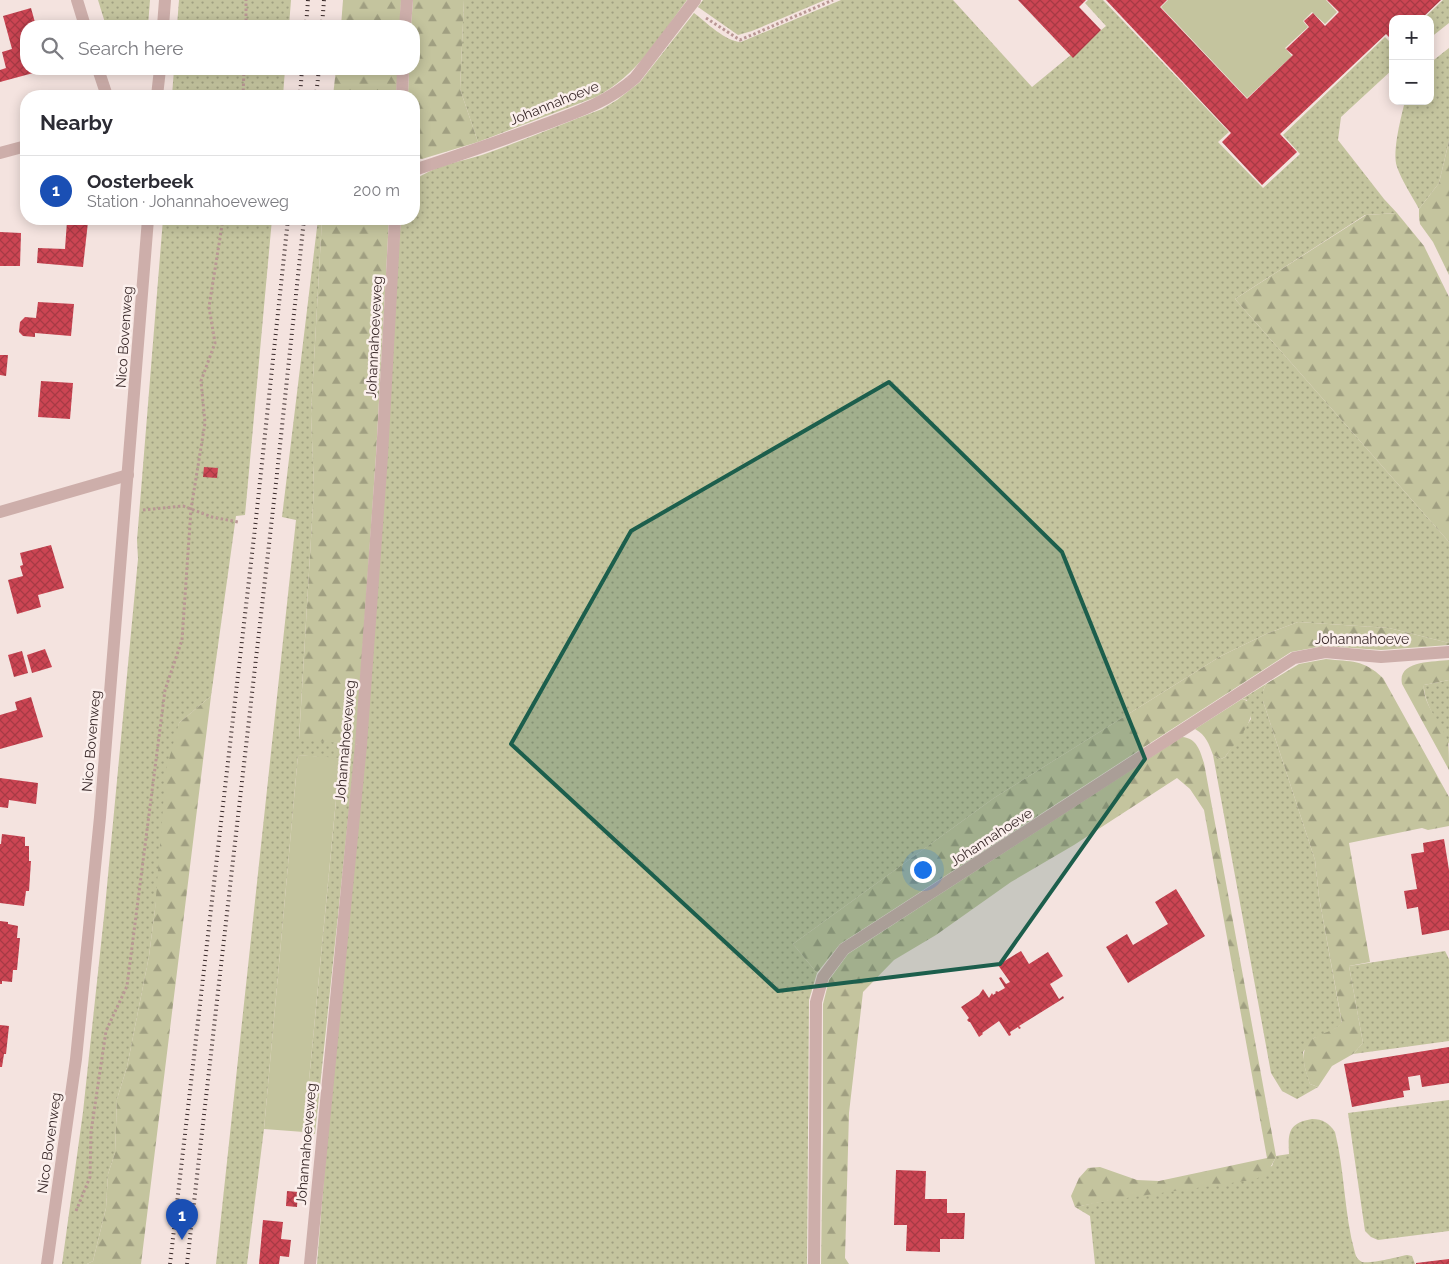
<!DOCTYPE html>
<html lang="en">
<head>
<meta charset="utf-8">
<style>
  body { margin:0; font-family:Raleway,sans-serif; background:#f2f2f3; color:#2b2b33 }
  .controls { position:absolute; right:15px; top:15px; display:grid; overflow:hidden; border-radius:10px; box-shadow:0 2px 12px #0003 }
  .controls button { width:45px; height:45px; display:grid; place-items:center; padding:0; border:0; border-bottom:1px solid #e1e1e2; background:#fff; color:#2b2b33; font:25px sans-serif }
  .you { position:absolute; left:922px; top:869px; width:18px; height:18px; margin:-12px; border:4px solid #fff; border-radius:50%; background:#1a73e8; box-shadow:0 0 0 8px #1a73e833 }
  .badge { display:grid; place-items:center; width:32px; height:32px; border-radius:50%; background:#1a73e8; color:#fff; font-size:16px; font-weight:700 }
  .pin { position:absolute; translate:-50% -41px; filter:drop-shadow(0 1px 2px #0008) }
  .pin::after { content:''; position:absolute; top:26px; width:18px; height:15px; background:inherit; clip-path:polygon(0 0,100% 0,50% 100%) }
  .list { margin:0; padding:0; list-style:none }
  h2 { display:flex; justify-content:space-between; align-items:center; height:65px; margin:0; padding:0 20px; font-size:21px }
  h2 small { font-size:16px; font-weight:400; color:#7c7c81 }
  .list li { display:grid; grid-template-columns:32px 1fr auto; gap:15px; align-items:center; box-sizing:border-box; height:70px; padding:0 20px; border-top:1px solid #e1e1e2 }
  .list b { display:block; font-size:19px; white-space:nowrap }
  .list p { margin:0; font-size:16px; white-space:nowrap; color:#7c7c81 }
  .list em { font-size:16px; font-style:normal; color:#7c7c81 }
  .icon { flex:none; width:28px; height:28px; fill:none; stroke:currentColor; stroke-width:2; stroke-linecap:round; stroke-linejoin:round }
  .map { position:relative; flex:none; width:1449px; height:1264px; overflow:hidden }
  .search { position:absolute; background:#fff; box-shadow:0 2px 12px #0003; left:20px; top:20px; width:400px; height:55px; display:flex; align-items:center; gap:12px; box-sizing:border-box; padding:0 18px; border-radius:20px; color:#7c7c81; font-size:19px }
  .panel { position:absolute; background:#fff; box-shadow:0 2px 12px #0003; left:20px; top:90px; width:400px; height:135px; border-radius:20px }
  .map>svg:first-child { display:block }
</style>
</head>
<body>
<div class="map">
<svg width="1449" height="1264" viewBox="0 0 1449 1264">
  <defs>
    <pattern id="grass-dots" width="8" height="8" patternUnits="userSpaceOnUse" patternTransform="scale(1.25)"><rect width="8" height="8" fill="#c4c49e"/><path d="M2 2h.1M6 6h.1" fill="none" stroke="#a09f81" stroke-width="1.8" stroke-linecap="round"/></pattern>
    <pattern id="forest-firs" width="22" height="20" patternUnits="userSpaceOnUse" patternTransform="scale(1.25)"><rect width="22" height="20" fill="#c4c49e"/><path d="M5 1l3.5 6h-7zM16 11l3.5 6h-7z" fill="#a09f81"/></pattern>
    <pattern id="building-cross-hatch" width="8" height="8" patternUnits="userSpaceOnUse" patternTransform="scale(1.25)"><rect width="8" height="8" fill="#cc4553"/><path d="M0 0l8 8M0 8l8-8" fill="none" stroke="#a73a45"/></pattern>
  </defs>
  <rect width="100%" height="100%" fill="#f4e3df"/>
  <g fill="url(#grass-dots)">
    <path d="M98,0h52l-2,26h-42z"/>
    <path d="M179,0h112l-2,26h-112z"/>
    <path d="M464,0h223c-27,36 -50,76 -91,97l-118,45 -18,-53z"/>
    <path d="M703,0h122l-73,31 -14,4 -40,-28z"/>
    <path d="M841,0h112l79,87 74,-61 -21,-23 3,-3h15l126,132 -11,10 45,46 37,-34 -17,-19 102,-98 8,8v24l-52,48 -3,23 46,59 13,14 -32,2 -130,84 214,243v101l-60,-15 -91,-6 -32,12 -45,22 -227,142 -201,146 24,29 -8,27 -2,264h-490l84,-1045h13v-38c18,-15 45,-19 68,-26 40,-14 80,-31 120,-46l15,-9 23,-18 54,-69c12,9 32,29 47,29z"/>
    <path d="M1443,0h6v23l-19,15v-19h-7z"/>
    <path d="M1449,48v93l-10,42 -20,26c-7,-13 -17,-28 -22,-42 -5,-16 4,-49 8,-66h25v-38z"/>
    <path d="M174,69h111l-2,27h-111z"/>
    <path d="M163,219h109l-27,296 -9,1 -25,180 -32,27 -30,233 -22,111 -10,32 -2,54 -7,21 -2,34 -13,53 -6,3h-25l21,-152 22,-205 33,-348 -1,-19z"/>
    <path d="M318,219h4l-11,195 3,74 -15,251 57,5 -41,390 -11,-2 36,-373 -42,-4 -34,374 -17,135h-31l80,-744 -14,-3z"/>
    <path d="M1449,680v64c-8,-16 -26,-42 -25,-59z"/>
    <path d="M1266,684l-3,7v10l52,159 4,37 23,127 -12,8 -16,6 -11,14 2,16 5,16 8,3 -21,12 -15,-8 -11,-18 -58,-318 8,4 4,-2 26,-38 -4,-19 -5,-1z"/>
    <path d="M1445,951l4,8v82l-96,13 10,-11 -14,-77z"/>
    <path d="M1449,1100v131l-71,9 -7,-3 -6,-6 -17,-118z"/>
    <path d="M1312,1119c11,0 17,4 23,13 10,40 9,82 20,121 1,4 3,7 7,9 9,2 35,-5 45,-7l5,1 3,8h-320l-5,-48 -15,-9 197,-41 4,-10 13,-2c-1,-21 -1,-31 23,-35z"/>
  </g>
  <g fill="url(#forest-firs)">
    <path d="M343,0h58l-1,26h-59z"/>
    <path d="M413,0h51l-4,89 18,53 -56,17 -8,-1v-62h-6l1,-27h5v-43h-3z"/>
    <path d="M336,69h62l-2,27h-63z"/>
    <path d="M1449,141v134l-16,-33 -13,-18 -1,-7v-8l20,-26z"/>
    <path d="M1397,213l27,33 25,51v245l-214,-243 131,-84z"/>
    <path d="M322,219h67l-13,236 -20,289 -57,-4 15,-252 -3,-74z"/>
    <path d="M1298,622l91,6 60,15v2l-68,5 -58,-4 -32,6 -451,292 -23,29 -24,-29 201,-146 227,-142 45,-22z"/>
    <path d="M1326,659c26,3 37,0 57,19l66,119v29l-21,4 -6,-2 -73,15 21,119 -21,4 14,77 -10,11 -21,12 -14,21 -8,-3c-5,-15 -13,-35 4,-46 9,-6 19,-6 28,-15l-23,-126 -4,-37 -52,-159v-10l3,-7 33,-20z"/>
    <path d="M1449,660v20l-25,5c-2,19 19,40 24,57 1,8 1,20 1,28l-47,-86c-5,-24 32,-22 47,-24z"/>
    <path d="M211,696l-70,568h-54l6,-3 13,-53 2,-34 7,-21 2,-54 10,-32 22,-111 6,-47 11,-139 13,-47z"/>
    <path d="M1242,699l8,3c8,17 -15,41 -25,55l-4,2 -8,-4c-4,-11 -7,-20 -18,-26z"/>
    <path d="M1182,737c15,1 18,14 22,26l72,393c-4,11 -12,21 -24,24l-140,20 -37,7 -4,-11 8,-18 9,-10 12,-1 37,13 22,1 108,-23 -63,-348 -14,-21 -13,-11 -103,67 -63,37 -75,53 -42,25 -31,32 -14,121 -4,145 4,6h-28l2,-132v-128l6,-24 19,-26z"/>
  </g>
  <g fill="#c4c49e">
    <path d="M1168,0h158l11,12 -12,12 -13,-12 -9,9 5,6 -23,21 7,8 -45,42 -86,-91z"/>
    <path d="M298,755l42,3 -36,374 -40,-3z"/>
  </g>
  <g fill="url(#building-cross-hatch)">
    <path d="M1018,0h68l-7,7 22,23 -28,28z"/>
    <path d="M1106,0h61l-7,7 87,92 46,-44 -7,-6 23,-22 -5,-6 9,-8 12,13 14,-14 -12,-12h114l-20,19h-28v22l-7,-7 -106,100 17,18 -35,33 -40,-43 9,-9z"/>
    <path d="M31,8l5,18h-10v43h22l-48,13v-12l6,-2 -4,-16 10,-3 -9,-33z"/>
    <path d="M67,221l21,1 -5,45 -46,-4 1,-15 27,1z"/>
    <path d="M0,232l21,1 -1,33h-20z"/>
    <path d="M38,302l36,2 -3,32 -36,-3v4l-12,-1 -4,-4 1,-10 5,-5 11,1z"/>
    <path d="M0,355h8l-2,21 -6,-1z"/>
    <path d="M41,381l32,2 -3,36 -32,-2z"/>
    <path d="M204,467l14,1 -1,10 -14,-1z"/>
    <path d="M51,545l13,43 -26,7 3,12 -24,7 -9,-34 15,-4 -3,-10 3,-1 -3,-12z"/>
    <path d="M45,649l7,18 -20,6 -5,-18z"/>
    <path d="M22,651l6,22 -14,4 -6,-22z"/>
    <path d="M31,697l12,40 -43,12v-34l17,-5 -2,-8z"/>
    <path d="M0,778l38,5 -2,21 -27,-4 -1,8 -8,-1z"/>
    <path d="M2,834l23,3v9h4v15h2l-2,30h-3l-2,15 -24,-3v-59h1z"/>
    <path d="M1444,839l5,31v60l-27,5 -4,-28 -11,2 -3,-18 13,-2 -6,-35 13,-2 -1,-9z"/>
    <path d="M1176,889l29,47 -77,47 -22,-36 21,-13 6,11 35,-21 -13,-22z"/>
    <path d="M0,921l8,1v2l10,2 -1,12h3l-3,32h-4l-1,12 -10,-1v3h-2z"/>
    <path d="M1021,951l8,13 19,-12 15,24 -13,8 9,15 4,-3 1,2 -45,28 2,2 -2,1 -1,-2 -8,5 1,3 -2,1 -10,-15 -17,12 1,1 -4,3 -9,-15h-1l-2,-2 2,-2 -8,-11 18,-12 4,-6 6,9 3,-5 1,2 3,-2 -1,-1 2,-1 1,1 7,-4 -6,-10 2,-1 5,7 4,-2 -12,-17z"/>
    <path d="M0,1025l9,1 -3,28h-2l-2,13h-2z"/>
    <path d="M1449,1047v36l-27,4 -2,-12 -12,2 2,13 -7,1 1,6 -52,10 -8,-43z"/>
    <path d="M896,1170l30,1 -1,28h22v14h18l-1,26h-24v13l-34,-1 1,-26h-13z"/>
    <path d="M287,1191l11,1 -1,15 -11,-1z"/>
    <path d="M263,1220l20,2 -2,17 10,1 -2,17 -9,-1 -1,8h-20z"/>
    <path d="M1449,1259v5h-33v-1z"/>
  </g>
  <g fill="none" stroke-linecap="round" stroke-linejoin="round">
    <g stroke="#b99794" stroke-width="3" stroke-dasharray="2.5 2.5" stroke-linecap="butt">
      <path d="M706,18l34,22 93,-40"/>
      <path d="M246,26v-26"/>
      <path d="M243,96l1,-27"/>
      <path d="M143,510l40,-4 29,11 26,5"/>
      <path d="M76,1211l14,-34 1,-45 15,-101 21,-45 38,-296 17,-50 9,-131 14,-86 -4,-42 14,-38 -6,-36 14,-88"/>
    </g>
    <g stroke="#cdaeaa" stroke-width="12">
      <path d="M77,0l8,26"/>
      <path d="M163,26l2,-26"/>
      <path d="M405,26l2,-26"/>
      <path d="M98,69l9,27"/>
      <path d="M157,96l3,-27"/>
      <path d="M402,96l1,-27"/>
      <path d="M0,153l26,-7"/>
      <path d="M414,170c42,-14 84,-28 126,-44 35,-13 67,-23 95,-48l60,-78"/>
      <path d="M0,512l128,-37"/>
      <path d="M47,1264l29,-205 24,-242 48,-598"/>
      <path d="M310,1264l51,-519 21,-289 13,-237"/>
      <path d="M814,1264l2,-262 7,-25 21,-28 450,-291 31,-6 56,5 68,-5"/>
    </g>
    <g stroke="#3a2a2a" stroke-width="4" stroke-dasharray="1 4" stroke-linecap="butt">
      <path d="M306,26l2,-26"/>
      <path d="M322,26l2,-26"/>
      <path d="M300,96l2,-27"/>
      <path d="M316,96l3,-27"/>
      <path d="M170,1264l85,-736 33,-309"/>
      <path d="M187,1264l89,-781 28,-264"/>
    </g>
  </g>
  <path fill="#1c5e4c" fill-opacity="0.2" stroke="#1c5e4c" stroke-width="4" stroke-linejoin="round" d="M889,382l173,170 83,207 -145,205 -222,27 -267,-247 120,-213z"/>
  <g text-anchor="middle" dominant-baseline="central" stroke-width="5" stroke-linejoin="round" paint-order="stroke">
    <g font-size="14" fill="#3a2a2a" stroke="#fbefec">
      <text transform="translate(554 103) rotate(-22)">Johannahoeve</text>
      <text transform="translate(124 337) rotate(-86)">Nico Bovenweg</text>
      <text transform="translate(374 337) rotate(-87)">Johannahoeveweg</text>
      <text x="1362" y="639">Johannahoeve</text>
      <text transform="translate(91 741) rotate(-85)">Nico Bovenweg</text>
      <text transform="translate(345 741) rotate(-85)">Johannahoeveweg</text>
      <text transform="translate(991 837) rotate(-33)">Johannahoeve</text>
      <text transform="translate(49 1143) rotate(-82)">Nico Bovenweg</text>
      <text transform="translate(306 1144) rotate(-85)">Johannahoeveweg</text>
    </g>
  </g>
</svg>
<div class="controls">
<button>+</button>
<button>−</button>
</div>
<div class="you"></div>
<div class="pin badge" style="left:182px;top:1240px;background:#1a4fb4">1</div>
<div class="search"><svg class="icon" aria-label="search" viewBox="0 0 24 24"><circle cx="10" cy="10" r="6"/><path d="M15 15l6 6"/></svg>Search here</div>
<section class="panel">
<h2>Nearby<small></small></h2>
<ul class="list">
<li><span class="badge" style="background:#1a4fb4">1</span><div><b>Oosterbeek</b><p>Station · Johannahoeveweg</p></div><em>200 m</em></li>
</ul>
</section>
</div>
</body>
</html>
